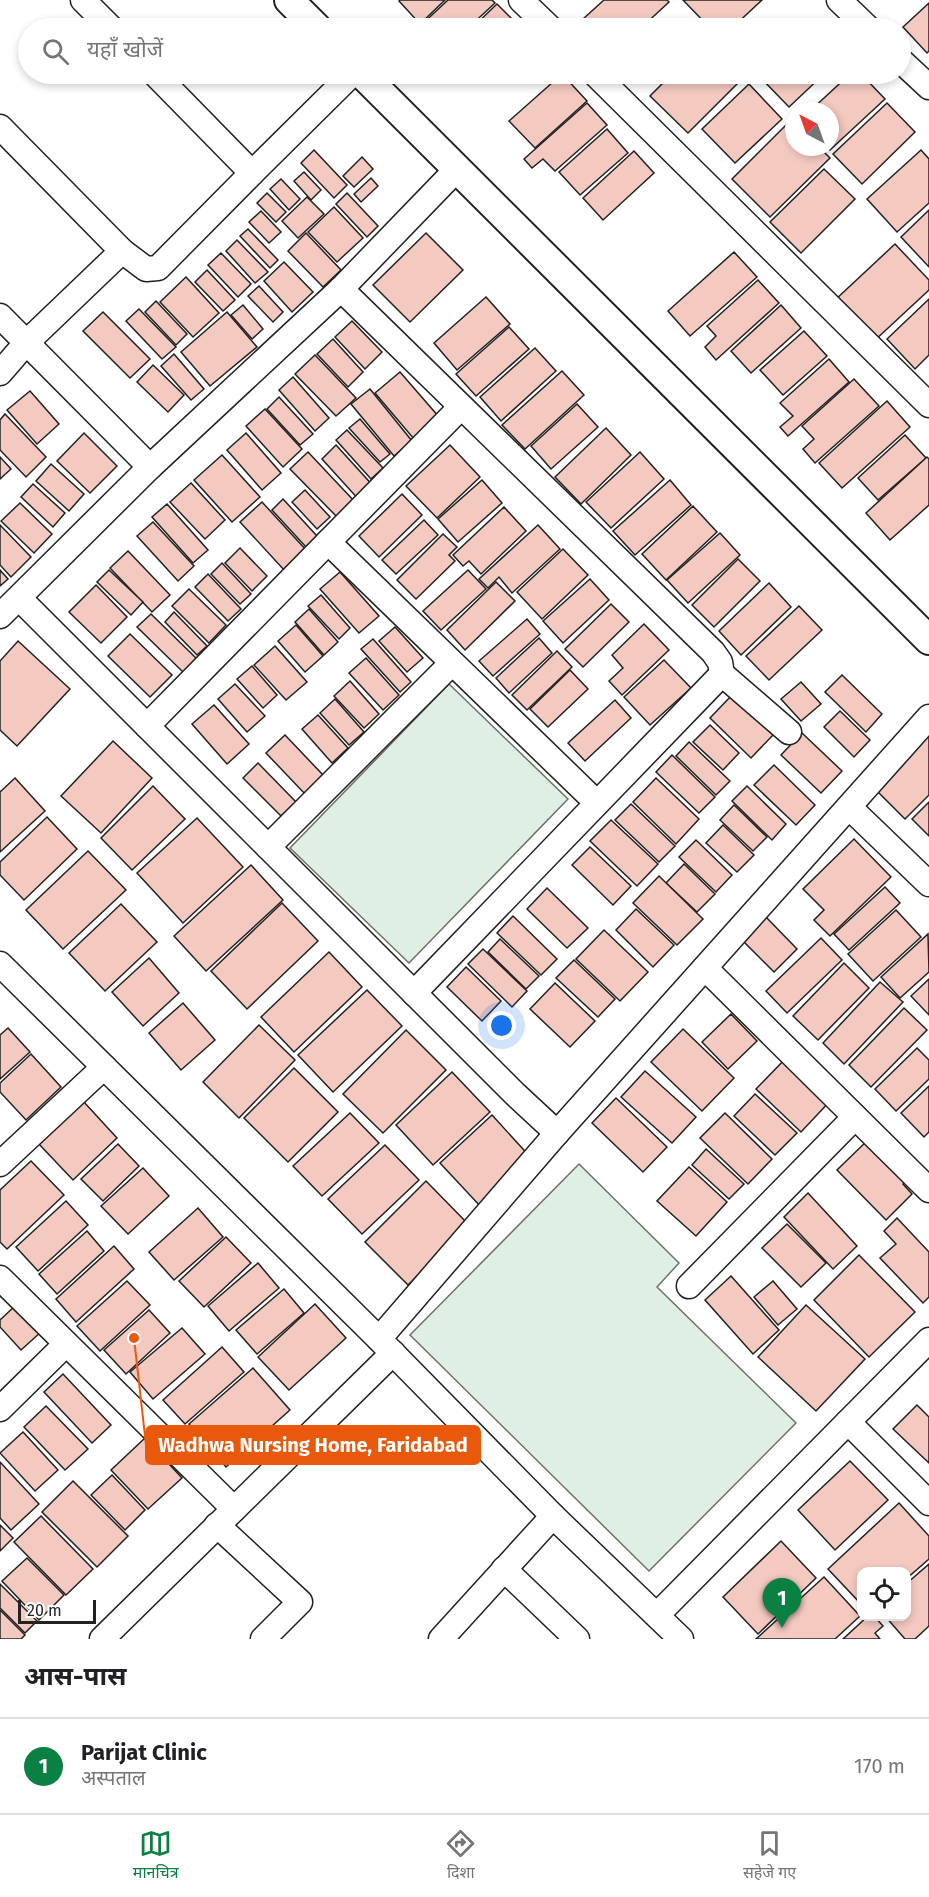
<!DOCTYPE html>
<html lang="hi">
<head>
<meta charset="utf-8">
<style>
  body { margin:0; font-family:"Fira Sans","Noto Sans Devanagari",sans-serif; background:#f2f2f2; color:#202124 }
  .controls { position:absolute; right:18px; bottom:18px; display:grid; overflow:hidden; border-radius:12px; box-shadow:0 3px 9px #0003 }
  .controls button { width:54px; height:54px; display:grid; place-items:center; padding:0; border:0; border-bottom:2px solid #e0e0e0; background:#fff; color:#202124; font:30px sans-serif }
  .compass { position:absolute; left:785px; top:102px; width:54px; height:54px; border-radius:50%; background:#fff; box-shadow:0 3px 9px #0003; rotate:319deg }
  .scale { position:absolute; left:18px; bottom:15px; width:78px; box-sizing:border-box; padding-left:6px; border:3px solid #222; border-top:0; font-size:16px; line-height:21px; white-space:nowrap; color:#222; -webkit-text-stroke:4px #fff; paint-order:stroke }
  .you { position:absolute; left:502px; top:1026px; width:21px; height:21px; margin:-15px; border:4px solid #fff; border-radius:50%; background:#1a73e8; box-shadow:0 0 0 9px #1a73e833 }
  .badge { display:grid; place-items:center; width:39px; height:39px; border-radius:50%; background:#0b8043; color:#fff; font-size:20px; font-weight:700 }
  .pin { position:absolute; translate:-50% -50px; filter:drop-shadow(0 2px 3px #0008) }
  .pin::after { content:''; position:absolute; top:32px; width:21px; height:18px; background:inherit; clip-path:polygon(0 0,100% 0,50% 100%) }
  .list { margin:0; padding:0; list-style:none }
  h2 { display:flex; justify-content:space-between; align-items:center; height:78px; margin:0; padding:0 24px; font-size:26px }
  h2 small { font-size:20px; font-weight:400; color:#757577 }
  .list li { display:grid; grid-template-columns:39px 1fr auto; gap:18px; align-items:center; box-sizing:border-box; height:96px; padding:0 24px; border-top:2px solid #e0e0e0 }
  .list b { display:block; font-size:22px; white-space:nowrap }
  .list p { margin:0; font-size:20px; white-space:nowrap; color:#757577 }
  .list em { font-size:20px; font-style:normal; color:#757577 }
  .icon { flex:none; width:33px; height:33px; fill:none; stroke:currentColor; stroke-width:2; stroke-linecap:round; stroke-linejoin:round }
  .map { position:relative; flex:none; width:929px; height:1639px; overflow:hidden }
  .search { position:absolute; background:#fff; box-shadow:0 3px 9px #0003; left:18px; right:18px; top:18px; height:66px; display:flex; align-items:center; gap:15px; box-sizing:border-box; padding:0 21px; border-radius:33px; color:#757577; font-size:22px }
  .sheet { height:174px; background:#fff }
  nav { display:flex; justify-content:space-around; align-items:center; box-sizing:border-box; height:84px; border-top:2px solid #e0e0e0; background:#fff; font-size:16px; color:#757577 }
  nav a { display:grid; justify-items:center; gap:3px }
  nav .on { color:#0b8043 }
  .map>svg:first-child { display:block }
</style>
</head>
<body>
<div class="map">
<svg width="929" height="1639" viewBox="0 0 929 1639">
  <rect width="100%" height="100%" fill="#fff"/>
  <g fill="#e0efe3" stroke="#6f6f6f" stroke-width="1.5">
    <path d="M449,684l119,115 -159,164 -119,-115z"/>
    <path d="M579,1164l100,99 -22,24 139,136 -147,148 -239,-236z"/>
  </g>
  <g fill="#f3c9c0" stroke="#222" stroke-width="1.5">
    <path d="M400,0h45l-25,24 -21,-23z"/>
    <path d="M448,0h44l3,3 -27,25h-50z"/>
    <path d="M604,0h63l2,2 -28,26h-49l-9,-9z"/>
    <path d="M683,0h79l-30,28h-22z"/>
    <path d="M929,3v48l-2,2 -24,-26z"/>
    <path d="M497,4l24,24h-49z"/>
    <path d="M809,20l8,8h-18z"/>
    <path d="M562,74l25,27 -52,47 -26,-27z"/>
    <path d="M672,74h75l-59,59 -38,-37z"/>
    <path d="M757,74h67l-35,33z"/>
    <path d="M850,74h11l24,25 -55,51 -3,-3h3v-36h-20z"/>
    <path d="M749,84l33,35 -47,44 -33,-34z"/>
    <path d="M587,103l20,22 -52,46 -12,-12 -11,9 -8,-9z"/>
    <path d="M887,103l28,29 -53,52 -29,-30z"/>
    <path d="M792,119l2,2v26h25l11,11 -60,59 -38,-38z"/>
    <path d="M607,129l21,24 -48,42 -21,-23z"/>
    <path d="M314,150l33,35 -13,13 -33,-35z"/>
    <path d="M921,150l8,9v44l-32,29 -30,-33z"/>
    <path d="M634,151l20,22 -51,47 -20,-22z"/>
    <path d="M362,157l11,12 -19,18 -11,-11z"/>
    <path d="M824,169l31,30 -54,54 -31,-31z"/>
    <path d="M304,172l17,18 -10,10 -17,-19z"/>
    <path d="M371,178l7,8 -17,16 -7,-8z"/>
    <path d="M281,179l19,20 -11,11 -19,-21z"/>
    <path d="M267,193l19,19 -10,10 -19,-19z"/>
    <path d="M347,193l31,33 -11,11 -31,-33z"/>
    <path d="M307,197l17,17 -26,24 -16,-17z"/>
    <path d="M334,207l29,31 -26,24 -29,-30z"/>
    <path d="M929,210v57l-28,-30z"/>
    <path d="M261,211l20,21 -12,11 -20,-21z"/>
    <path d="M248,229l30,31 -8,8 -30,-32z"/>
    <path d="M306,233l35,37 -18,17 -35,-36z"/>
    <path d="M426,233l37,37 -53,52 -37,-37z"/>
    <path d="M237,240l31,32 -13,11 -29,-32z"/>
    <path d="M895,244l34,36v10l-56,52 -39,-41z"/>
    <path d="M734,252l23,25 -67,59 -22,-25z"/>
    <path d="M221,253l30,31 -13,13 -30,-32z"/>
    <path d="M284,262l29,30 -21,20 -28,-31z"/>
    <path d="M207,270l28,30 -12,11 -28,-29z"/>
    <path d="M186,277l33,36 -26,24 -33,-35z"/>
    <path d="M758,280l21,23 -63,57 -11,-13 11,-11 -9,-10z"/>
    <path d="M259,286l24,26 -10,10 -25,-26z"/>
    <path d="M486,297l24,27 -53,46 -23,-27z"/>
    <path d="M929,299v56l-14,14 -28,-30z"/>
    <path d="M156,301l31,33 -11,11 -31,-33z"/>
    <path d="M243,305l20,24 -11,10 -21,-24z"/>
    <path d="M781,305l20,23 -50,45 -20,-22z"/>
    <path d="M139,309l37,38 -14,12 -36,-38z"/>
    <path d="M103,312l47,47 -20,19 -47,-47z"/>
    <path d="M227,312l30,35 -47,39 -29,-34z"/>
    <path d="M352,321l30,31 -17,17 -30,-32z"/>
    <path d="M509,327l20,22 -53,47 -20,-22z"/>
    <path d="M804,331l23,25 -44,39 -23,-25z"/>
    <path d="M333,339l30,33 -15,15 -31,-33z"/>
    <path d="M535,348l21,23 -55,50 -21,-24z"/>
    <path d="M174,354l30,35 -13,11 -30,-34z"/>
    <path d="M315,355l41,43 -20,18 -41,-42z"/>
    <path d="M829,359l20,23 -61,54 -8,-9 13,-11 -13,-13z"/>
    <path d="M153,365l31,30 -16,17 -31,-30z"/>
    <path d="M562,371l22,24 -59,54 -23,-24z"/>
    <path d="M400,372l39,45 -25,22 -39,-46z"/>
    <path d="M293,377l36,41 -14,13 -36,-41z"/>
    <path d="M854,379l25,27 -64,57 -12,-14 11,-10 -12,-13z"/>
    <path d="M370,389l42,52 -18,15 -43,-52z"/>
    <path d="M30,391l29,33 -22,20 -30,-34z"/>
    <path d="M279,397l34,37 -13,11 -33,-36z"/>
    <path d="M887,401l23,26 -68,61 -23,-25z"/>
    <path d="M577,404l21,23 -47,42 -20,-23z"/>
    <path d="M265,409l37,40 -19,18 -37,-41z"/>
    <path d="M5,414l41,43 -20,20 -26,-27v-30z"/>
    <path d="M360,419l30,35 -10,8 -31,-34z"/>
    <path d="M606,428l25,27 -50,49 -26,-27z"/>
    <path d="M347,430l36,38 -12,11 -35,-39z"/>
    <path d="M84,433l33,33 -27,27 -33,-32z"/>
    <path d="M246,433l35,40 -19,17 -35,-40z"/>
    <path d="M905,435l21,23 -48,42 -20,-22z"/>
    <path d="M336,445l40,44 -15,13 -39,-43z"/>
    <path d="M450,445l30,32 -43,41 -31,-32z"/>
    <path d="M308,452l48,51 -17,16 -49,-50z"/>
    <path d="M640,452l24,27 -53,49 -25,-26z"/>
    <path d="M222,455l38,42 -28,25 -38,-42z"/>
    <path d="M0,457l11,12 -11,10z"/>
    <path d="M927,457l2,2v46l-39,35 -24,-27z"/>
    <path d="M51,464l33,30 -15,17 -33,-30z"/>
    <path d="M482,480l20,23 -44,39 -20,-23z"/>
    <path d="M670,480l21,25 -56,50 -22,-24z"/>
    <path d="M191,483l34,37 -20,19 -35,-37z"/>
    <path d="M33,484l32,29 -12,14 -32,-30z"/>
    <path d="M305,490l25,27 -13,12 -25,-27z"/>
    <path d="M402,494l20,21 -43,42 -20,-21z"/>
    <path d="M283,499l34,37 -11,11 -34,-37z"/>
    <path d="M262,502l45,49 -22,20 -45,-49z"/>
    <path d="M20,503l32,31 -18,19 -33,-32z"/>
    <path d="M167,504l41,46 -15,13 -41,-46z"/>
    <path d="M693,506l24,26 -51,48 -24,-26z"/>
    <path d="M504,507l22,24 -45,43 -12,-13 -6,5 -10,-11z"/>
    <path d="M424,520l14,15 -42,39 -14,-14z"/>
    <path d="M153,522l41,44 -16,15 -41,-45z"/>
    <path d="M0,525l31,32 -20,20 -11,-12z"/>
    <path d="M538,525l22,24 -48,44 -13,-16 -11,11 -9,-9z"/>
    <path d="M720,533l20,22 -52,48 -21,-23z"/>
    <path d="M443,534l14,13 -8,8 6,6 -39,38 -19,-19z"/>
    <path d="M240,548l27,28 -15,15 -27,-28z"/>
    <path d="M563,549l25,26 -46,44 -25,-27z"/>
    <path d="M128,551l42,44 -18,17 -42,-44z"/>
    <path d="M738,559l22,22 -46,46 -22,-22z"/>
    <path d="M222,563l29,31 -11,10 -29,-30z"/>
    <path d="M0,570l8,9 -8,7z"/>
    <path d="M109,570l34,32 -12,13 -34,-33z"/>
    <path d="M468,570l18,19 -45,41 -18,-19z"/>
    <path d="M340,572l39,44 -20,17 -39,-44z"/>
    <path d="M208,574l33,35 -13,12 -33,-34z"/>
    <path d="M590,579l19,21 -46,43 -20,-22z"/>
    <path d="M496,582l19,19 -50,49 -18,-20z"/>
    <path d="M769,583l22,24 -50,48 -22,-24z"/>
    <path d="M96,585l31,32 -26,26 -32,-31z"/>
    <path d="M189,589l37,36 -17,18 -37,-37z"/>
    <path d="M321,595l29,33 -11,11 -31,-33z"/>
    <path d="M611,604l18,18 -46,45 -18,-18z"/>
    <path d="M799,606l23,24 -53,50 -23,-24z"/>
    <path d="M309,609l29,33 -14,13 -29,-33z"/>
    <path d="M174,612l33,34 -10,9 -32,-33z"/>
    <path d="M151,614l46,45 -13,14 -47,-46z"/>
    <path d="M527,619l13,15 -47,42 -14,-15z"/>
    <path d="M644,624l25,26 -47,45 -13,-14 14,-13 -11,-13z"/>
    <path d="M296,625l27,31 -18,16 -27,-31z"/>
    <path d="M395,627l28,31 -16,14 -28,-31z"/>
    <path d="M130,634l42,41 -22,22 -42,-41z"/>
    <path d="M539,638l13,15 -43,40 -13,-15z"/>
    <path d="M373,639l38,43 -11,10 -39,-43z"/>
    <path d="M18,641l52,48 -53,57 -17,-16v-69z"/>
    <path d="M275,646l32,36 -21,18 -32,-35z"/>
    <path d="M557,651l15,16 -45,43 -15,-15z"/>
    <path d="M366,658l33,37 -16,15 -34,-37z"/>
    <path d="M664,660l27,28 -41,37 -26,-28z"/>
    <path d="M252,666l25,29 -14,13 -26,-29z"/>
    <path d="M570,670l18,19 -40,38 -18,-18z"/>
    <path d="M842,675l40,39 -16,18 -41,-40z"/>
    <path d="M350,681l29,33 -15,14 -30,-32z"/>
    <path d="M801,682l20,22 -20,17 -20,-22z"/>
    <path d="M235,684l30,32 -18,16 -29,-33z"/>
    <path d="M733,694l41,40 -23,24 -41,-40z"/>
    <path d="M335,699l29,33 -15,13 -29,-32z"/>
    <path d="M615,700l16,18 -46,43 -17,-18z"/>
    <path d="M214,705l35,39 -22,20 -35,-40z"/>
    <path d="M840,711l30,29 -16,17 -30,-30z"/>
    <path d="M318,715l30,33 -16,15 -30,-34z"/>
    <path d="M710,725l29,28 -16,17 -30,-28z"/>
    <path d="M929,730v65l-24,24 -34,-34z"/>
    <path d="M802,733l40,38 -21,22 -40,-38z"/>
    <path d="M285,735l39,41 -19,18 -39,-41z"/>
    <path d="M113,741l39,37 -51,55 -40,-37z"/>
    <path d="M689,742l41,39 -14,14 -40,-39z"/>
    <path d="M672,755l43,42 -16,16 -43,-41z"/>
    <path d="M258,763l38,39 -15,14 -38,-38z"/>
    <path d="M774,765l41,40 -19,20 -42,-40z"/>
    <path d="M15,778l30,33 -45,41v-60z"/>
    <path d="M656,778l43,41 -23,25 -43,-42z"/>
    <path d="M153,786l32,33 -53,51 -31,-32z"/>
    <path d="M747,786l39,38 -14,16 -40,-39z"/>
    <path d="M929,802v34l-17,-17z"/>
    <path d="M631,804l44,42 -16,16 -44,-42z"/>
    <path d="M734,805l33,32 -14,14 -33,-31z"/>
    <path d="M47,817l30,32 -53,51 -24,-25v-13z"/>
    <path d="M197,818l46,49 -60,56 -46,-50z"/>
    <path d="M611,820l47,44 -21,22 -47,-45z"/>
    <path d="M723,825l31,30 -17,17 -31,-29z"/>
    <path d="M854,839l37,38 -61,59 -16,-16 10,-10 -21,-21z"/>
    <path d="M696,840l36,35 -16,17 -37,-35z"/>
    <path d="M590,847l41,39 -18,19 -41,-40z"/>
    <path d="M88,851l38,39 -63,59 -37,-39z"/>
    <path d="M684,864l31,30 -18,18 -31,-29z"/>
    <path d="M251,865l32,35 -77,71 -32,-35z"/>
    <path d="M659,876l44,43 -26,26 -44,-42z"/>
    <path d="M885,887l15,16 -51,47 -15,-16z"/>
    <path d="M547,888l41,40 -21,20 -40,-39z"/>
    <path d="M282,903l36,38 -71,68 -36,-38z"/>
    <path d="M121,904l36,38 -52,49 -36,-38z"/>
    <path d="M636,909l38,36 -21,22 -37,-37z"/>
    <path d="M896,910l25,27 -48,44 -25,-27z"/>
    <path d="M513,916l44,43 -16,16 -44,-42z"/>
    <path d="M765,916l32,33 -23,23 -33,-33z"/>
    <path d="M604,930l44,42 -28,29 -44,-42z"/>
    <path d="M928,934l1,38 -29,26 -19,-21z"/>
    <path d="M821,938l21,22 -55,53 -21,-22z"/>
    <path d="M500,939l39,37 -13,13 -38,-37z"/>
    <path d="M483,949l44,42 -15,16 -44,-43z"/>
    <path d="M329,952l33,35 -68,65 -33,-35z"/>
    <path d="M149,958l30,35 -36,33 -31,-34z"/>
    <path d="M574,960l41,39 -17,18 -42,-39z"/>
    <path d="M844,963l25,25 -51,52 -25,-24z"/>
    <path d="M466,967l35,34 -19,20 -35,-34z"/>
    <path d="M929,979v36l-18,-19z"/>
    <path d="M880,982l23,20 -59,62 -21,-21z"/>
    <path d="M555,983l40,38 -25,26 -40,-38z"/>
    <path d="M367,990l35,36 -69,66 -35,-37z"/>
    <path d="M183,1003l32,37 -34,30 -32,-37z"/>
    <path d="M904,1008l23,22 -56,57 -22,-22z"/>
    <path d="M731,1014l26,27 -29,28 -26,-27z"/>
    <path d="M259,1025l36,35 -56,58 -36,-36z"/>
    <path d="M8,1028l22,24 -30,27v-44z"/>
    <path d="M683,1029l51,49 -32,33 -51,-49z"/>
    <path d="M406,1030l40,40 -63,63 -40,-39z"/>
    <path d="M917,1048l12,12v19l-33,32 -21,-22z"/>
    <path d="M31,1054l30,33 -35,33 -26,-28v-9z"/>
    <path d="M787,1057l45,42 -31,33 -45,-43z"/>
    <path d="M294,1068l44,44 -50,50 -44,-44z"/>
    <path d="M645,1071l51,46 -24,26 -51,-46z"/>
    <path d="M452,1072l38,40 -57,53 -37,-40z"/>
    <path d="M929,1086v46l-5,5 -23,-24z"/>
    <path d="M755,1094l42,39 -22,22 -41,-39z"/>
    <path d="M616,1098l51,49 -24,25 -51,-49z"/>
    <path d="M83,1101l34,37 -44,42 -35,-37z"/>
    <path d="M350,1113l29,30 -57,53 -29,-30z"/>
    <path d="M725,1113l47,46 -24,25 -48,-46z"/>
    <path d="M492,1115l41,45 -52,47 -41,-44z"/>
    <path d="M871,1137l40,40 -8,7 9,10 -26,26 -49,-50z"/>
    <path d="M118,1144l21,22 -36,35 -22,-22z"/>
    <path d="M385,1145l34,35 -57,54 -34,-35z"/>
    <path d="M706,1149l38,35 -15,15 -37,-34z"/>
    <path d="M31,1161l33,34 -57,54 -7,-7v-52z"/>
    <path d="M689,1167l38,35 -31,34 -39,-35z"/>
    <path d="M143,1168l26,28 -41,38 -27,-28z"/>
    <path d="M426,1181l43,44 -61,60 -43,-43z"/>
    <path d="M808,1193l49,53 -24,23 -49,-52z"/>
    <path d="M66,1201l22,24 -50,46 -22,-24z"/>
    <path d="M198,1208l25,29 -49,43 -25,-28z"/>
    <path d="M897,1218l32,34v45l-6,6 -43,-45 16,-14 -12,-13z"/>
    <path d="M787,1224l39,39 -25,24 -39,-39z"/>
    <path d="M87,1231l17,20 -47,43 -18,-20z"/>
    <path d="M226,1237l25,26 -47,44 -25,-26z"/>
    <path d="M114,1246l20,23 -58,53 -20,-23z"/>
    <path d="M859,1255l56,57 -46,45 -55,-57z"/>
    <path d="M258,1263l21,25 -50,43 -21,-25z"/>
    <path d="M731,1276l48,54 -26,24 -48,-54z"/>
    <path d="M127,1281l23,24 -50,46 -23,-25z"/>
    <path d="M773,1281l24,28 -19,16 -24,-28z"/>
    <path d="M284,1289l20,24 -47,41 -21,-24z"/>
    <path d="M17,1304l24,28 -20,18 -21,-23v-7z"/>
    <path d="M315,1304l31,34 -57,52 -31,-33z"/>
    <path d="M806,1305l59,54 -49,52 -58,-54z"/>
    <path d="M149,1310l21,23 -44,41 -22,-24z"/>
    <path d="M182,1328l23,26 -52,45 -23,-27z"/>
    <path d="M222,1347l22,25 -59,52 -22,-24z"/>
    <path d="M253,1368l37,42 -64,57 -37,-43z"/>
    <path d="M63,1374l48,51 -19,18 -48,-51z"/>
    <path d="M917,1405l12,12v46l-36,-34z"/>
    <path d="M46,1406l42,43 -23,21 -41,-43z"/>
    <path d="M23,1432l35,38 -23,21 -35,-38z"/>
    <path d="M145,1438l37,40 -34,31 -37,-39z"/>
    <path d="M850,1461l38,39 -53,50 -37,-40z"/>
    <path d="M0,1462l39,42 -28,26 -11,-12z"/>
    <path d="M112,1475l33,35 -20,20 -34,-35z"/>
    <path d="M73,1481l55,55 -31,31 -55,-55z"/>
    <path d="M899,1503l30,33v23l-23,20v-7h-44v33l-34,-36z"/>
    <path d="M41,1516l52,53 -27,26 -52,-53z"/>
    <path d="M0,1525l13,13 -13,13z"/>
    <path d="M781,1541l35,37 -58,56 -35,-37z"/>
    <path d="M27,1558l37,37 -25,25 -37,-39z"/>
    <path d="M929,1564v62l-14,13h-10l-20,-23h21v-32z"/>
    <path d="M824,1577l36,39 -25,23h-79z"/>
    <path d="M0,1584l37,37 -12,12 -25,-25z"/>
    <path d="M0,1610l25,25 -4,4h-21z"/>
    <path d="M868,1616h6l9,10 -8,7 5,6h-37z"/>
  </g>
  <g fill="none" stroke-linecap="round" stroke-linejoin="round">
    <g stroke="#222" stroke-width="27">
      <g id="minor">
        <path d="M83,0l28,28"/>
        <path d="M521,0l29,28"/>
        <path d="M839,0l29,28"/>
        <path d="M900,60l29,27"/>
        <path d="M595,74l334,331"/>
        <path d="M0,127l122,124 24,18 12,-1 94,-95 -97,-99"/>
        <path d="M252,173l100,-99"/>
        <path d="M341,289l372,363 7,10 2,12 67,58"/>
        <path d="M0,316l150,151"/>
        <path d="M0,373l26,-30 96,-92"/>
        <path d="M328,542l269,261"/>
        <path d="M19,598l496,496 42,39"/>
        <path d="M0,616l150,-149 191,-178 116,-120"/>
        <path d="M147,726l314,-319"/>
        <path d="M849,807l80,77"/>
        <path d="M268,847l184,-184"/>
        <path d="M0,964l379,375 174,177 128,123"/>
        <path d="M705,968l224,222"/>
        <path d="M414,993l308,-319"/>
        <path d="M0,1164l104,-97"/>
        <path d="M0,1278l234,231"/>
        <path d="M689,1286l166,-169"/>
        <path d="M379,1339l178,-206 372,-416"/>
        <path d="M0,1409l66,-65"/>
        <path d="M848,1422l81,81"/>
        <path d="M217,1525l83,77 -37,37"/>
        <path d="M504,1569l73,70"/>
        <path d="M657,1615l272,-275"/>
        <path d="M102,1639l291,-286"/>
        <path d="M441,1639l112,-123"/>
      </g>
    </g>
    <g stroke="#222" stroke-width="32">
      <g id="tertiary">
        <path d="M289,0l28,28"/>
        <path d="M362,74l567,566"/>
      </g>
    </g>
    <use href="#minor" stroke="#fff" stroke-width="24"/>
    <use href="#tertiary" stroke="#fff" stroke-width="28"/>
  </g>
  <path fill="none" stroke="#e8590c" stroke-width="2" d="M134 1338L146 1445"/>
  <circle fill="#e8590c" stroke="#fff" stroke-width="2" cx="134" cy="1338" r="6"/>
  <rect fill="#e8590c" stroke="#e8590c" stroke-width="2" x="146" y="1426" width="334" height="38" rx="6"/>
  <g font-size="20" text-anchor="middle" font-weight="bold" fill="#fff">
    <text x="313" y="1452">Wadhwa Nursing Home, Faridabad</text>
  </g>
</svg>
<div class="controls">
<button><svg class="icon" aria-label="locate" viewBox="0 0 24 24"><circle cx="12" cy="12" r="6"/><path d="M12 2v4M12 18v4M2 12h4M18 12h4"/></svg></button>
</div>
<svg class="compass" viewBox="-18 -18 36 36"><path d="M0-13l5 13h-10z" fill="#e53935"/><path d="M0 13l5-13h-10z" fill="#757577"/></svg>
<div class="scale">20 m</div>
<div class="you"></div>
<div class="pin badge" style="left:782px;top:1628px">1</div>
<div class="search"><svg class="icon" aria-label="search" viewBox="0 0 24 24"><circle cx="10" cy="10" r="6"/><path d="M15 15l6 6"/></svg>यहाँ खोजें</div>
</div>
<section class="sheet">
<h2>आस-पास<small></small></h2>
<ul class="list">
<li><span class="badge">1</span><div><b>Parijat Clinic</b><p>अस्पताल</p></div><em>170 m</em></li>
</ul>
</section>
<nav>
<a class="on"><svg class="icon" aria-label="map" viewBox="0 0 24 24"><path d="M3 6l6-2 6 2 6-2v14l-6 2-6-2-6 2zM9 4v14M15 6v14"/></svg>मानचित्र</a>
<a><svg class="icon" aria-label="directions" viewBox="0 0 24 24"><path d="M12 3l9 9-9 9-9-9zM9 14v-3h6M13 9l2 2-2 2"/></svg>दिशा</a>
<a><svg class="icon" aria-label="saved" viewBox="0 0 24 24"><path d="M7 4h10v16l-5-4-5 4z"/></svg>सहेजे गए</a>
</nav>
</body>
</html>
